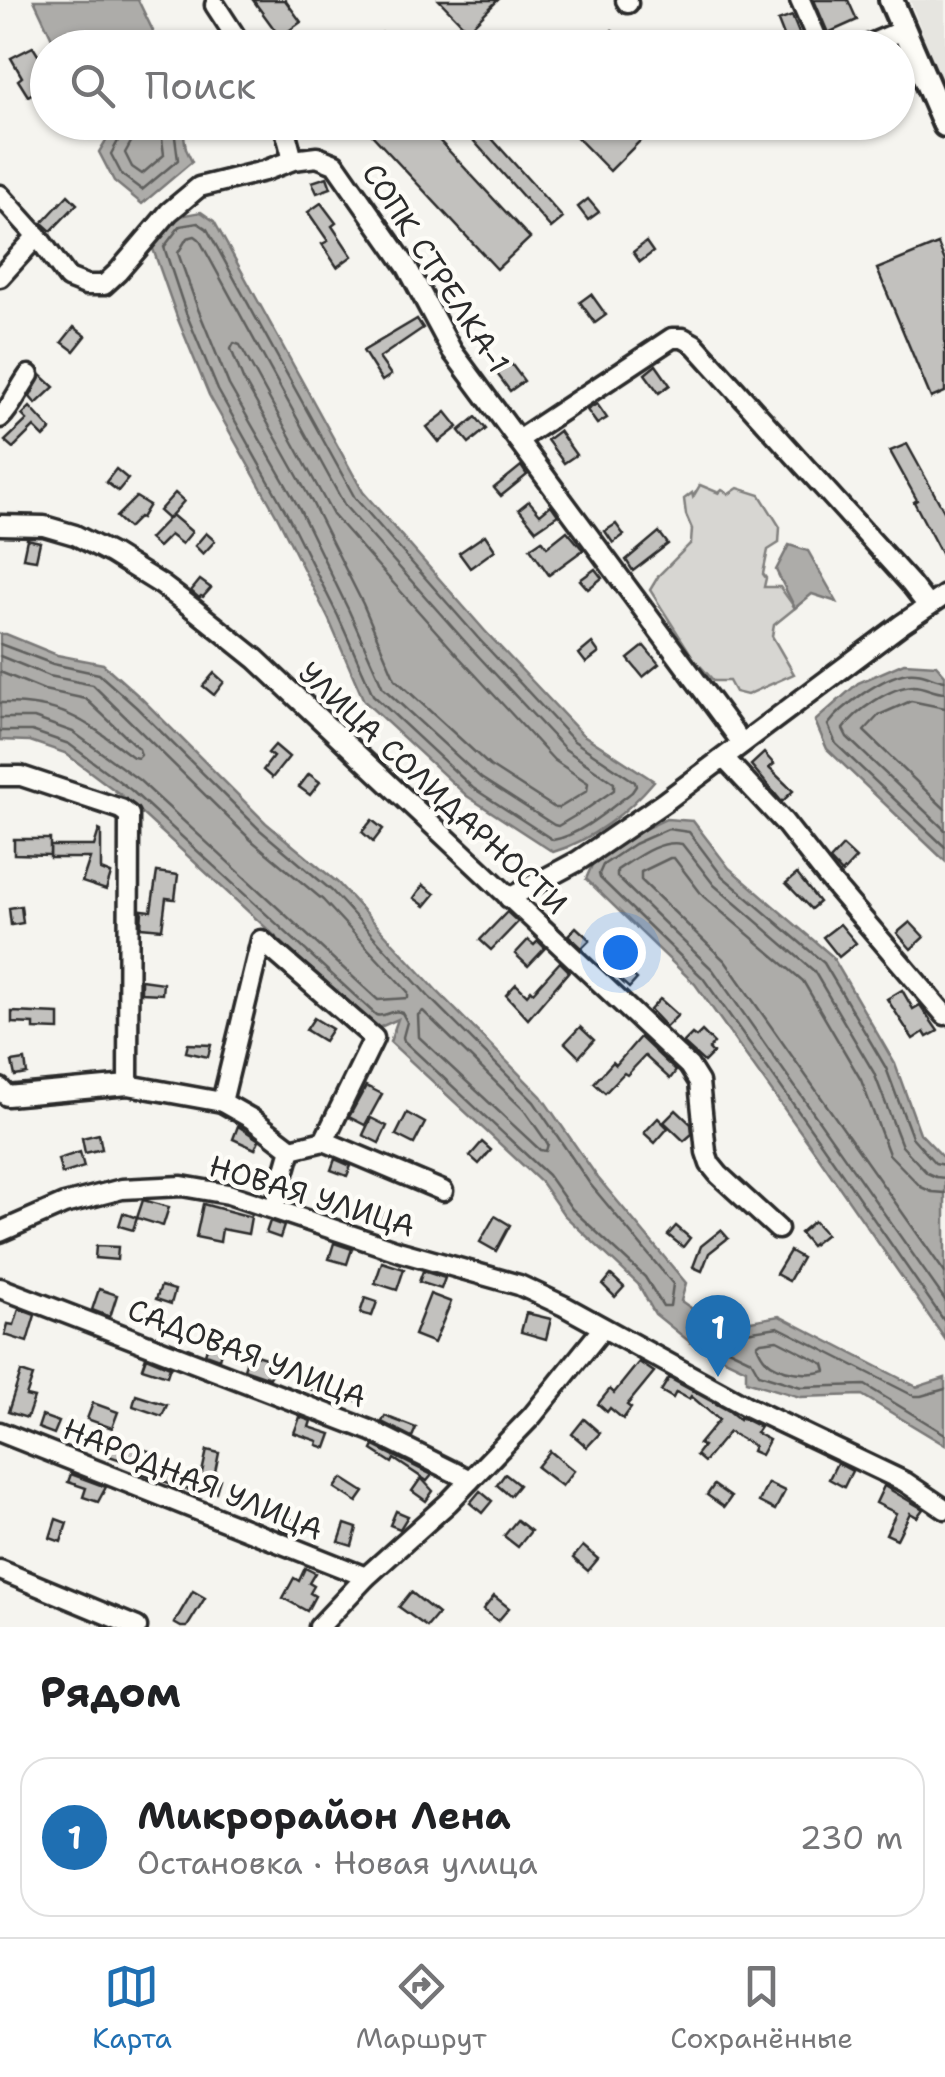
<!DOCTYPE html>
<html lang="ru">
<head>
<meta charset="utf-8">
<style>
  body { margin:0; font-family:"Shantell Sans",sans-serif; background:#f2f2f2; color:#202124 }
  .you { position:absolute; left:620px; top:952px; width:35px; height:35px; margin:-25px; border:8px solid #fff; border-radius:50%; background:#1a73e8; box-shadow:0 0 0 15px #1a73e833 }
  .badge { display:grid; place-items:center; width:65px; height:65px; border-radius:50%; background:#1f6fb2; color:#fff; font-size:32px; font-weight:700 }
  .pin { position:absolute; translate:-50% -82px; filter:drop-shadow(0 2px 5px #0008) }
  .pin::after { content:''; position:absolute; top:52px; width:35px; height:30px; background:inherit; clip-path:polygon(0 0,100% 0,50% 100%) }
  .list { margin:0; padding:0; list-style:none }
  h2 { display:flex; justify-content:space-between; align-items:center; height:130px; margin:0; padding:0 40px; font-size:42px }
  h2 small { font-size:32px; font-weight:400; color:#757577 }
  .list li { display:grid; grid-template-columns:65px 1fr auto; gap:30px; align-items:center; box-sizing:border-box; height:160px; margin:0 20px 20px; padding:0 20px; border:2px solid #e0e0e0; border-radius:30px }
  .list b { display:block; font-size:38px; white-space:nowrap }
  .list p { margin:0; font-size:32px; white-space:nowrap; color:#757577 }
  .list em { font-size:32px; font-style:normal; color:#757577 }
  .icon { flex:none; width:55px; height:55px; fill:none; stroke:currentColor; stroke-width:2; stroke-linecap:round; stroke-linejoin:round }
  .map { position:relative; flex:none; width:945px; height:1627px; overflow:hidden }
  .search { position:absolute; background:#fff; box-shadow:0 2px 8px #0004; left:30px; right:30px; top:30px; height:110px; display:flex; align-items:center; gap:25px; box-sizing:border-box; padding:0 35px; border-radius:55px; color:#757577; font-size:38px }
  .sheet { height:310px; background:#fff }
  nav { display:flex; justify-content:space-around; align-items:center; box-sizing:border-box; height:140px; border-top:2px solid #e0e0e0; background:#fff; font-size:28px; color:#757577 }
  nav a { display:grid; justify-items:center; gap:5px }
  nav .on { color:#1f6fb2 }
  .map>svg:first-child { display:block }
</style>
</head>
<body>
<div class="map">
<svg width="945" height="1627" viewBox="0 0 945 1627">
  <rect width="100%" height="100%" fill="#f5f4ef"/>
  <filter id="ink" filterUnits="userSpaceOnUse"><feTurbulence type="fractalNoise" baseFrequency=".01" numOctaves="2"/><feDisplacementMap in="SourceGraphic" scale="20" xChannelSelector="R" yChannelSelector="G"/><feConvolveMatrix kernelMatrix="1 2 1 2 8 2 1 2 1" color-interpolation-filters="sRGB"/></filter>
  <g filter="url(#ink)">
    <path fill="#e6e5e0" d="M910,0h35v93z"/>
    <path fill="#d7d6d2" stroke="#81807e" stroke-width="2.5" d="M700,485l19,8 3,-3 7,4 9,-6 22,7 20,32 -1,16 -11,7 -5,24 3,4 -2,9h16l15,21 -21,17 -2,11 22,38 -47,21 -12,-3 -6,-11h-15l-20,-22 -44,-69 9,-15 32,-32 1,-14 -6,-14 -2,-16 8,-6 1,4z"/>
    <g fill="#adaca9" stroke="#797877" stroke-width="2.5">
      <path d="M34,0h104l15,31 -8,16h-89z"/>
      <path d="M117,122l65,1 4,26 6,13 -50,42 -28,-23 -15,-29z"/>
      <path d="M201,212l13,9 149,271 122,139 97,103 72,47c-25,30 -63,60 -101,71l-86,-56 -103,-95 -35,-81 -51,-102 -69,-123 -32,-78 -25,-71 23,-29z"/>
      <path d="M789,545l19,6 29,51 -25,-8 -17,14 -19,-38z"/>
      <path d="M0,634h6l51,21 46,9 39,35 124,124 72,60 99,108 104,105 57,82 88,105 -5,18 26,18 32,4 40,-7 138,71 28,-9v67l-83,-50 -62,2 -54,-16v-12l-55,-26 -36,-29 -17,-30 -74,-69 -23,-33 -151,-140 8,-23 -22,10 -251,-231 -60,-45 -35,-12 -30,-1z"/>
      <path d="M904,663l32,2 9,10v186l-118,-112 -12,-28 43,-38z"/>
      <path d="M666,819l27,2 36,47 103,88 63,108 25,69 25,26v180l-132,-190 -118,-165 -109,-105 9,-21 34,-22z"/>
    </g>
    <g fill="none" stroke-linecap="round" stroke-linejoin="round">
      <g stroke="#5f5f5d" stroke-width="2.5">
        <path d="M124,122v8l-13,24 11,21 20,15 36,-30 -5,-38"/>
        <path d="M137,122l-2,13 -10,18 7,14 10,7 22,-19 -4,-33"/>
        <path d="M198,223l9,6 148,269 123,140 96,103 61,41 1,4 -4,6c-21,16 -53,44 -79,48l-80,-52 -100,-93 -35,-79 -51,-102 -69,-124 -32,-77 -22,-66 16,-21z"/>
        <path d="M195,236l4,3 146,267 124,140 96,103 49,34v7l-29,20 -27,16 -4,-1 -73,-47 -98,-90 -34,-77 -50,-103 -70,-123 -31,-76 -20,-56 9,-15z"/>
        <path d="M234,343l6,2 93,170 125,141 96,104 34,23 -1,8 -28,17h-4l-65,-42 -95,-87 -32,-75 -51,-102 -69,-123 -12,-30z"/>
        <path d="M0,644l53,20 46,10 37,33 124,123 72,61 98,107 104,104 56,82 83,100 -3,22h-7l-18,-29 -73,-68 -24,-34 -144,-134 -1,-4 4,-15 -5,-9c-11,-5 -16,5 -26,2l-245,-225 -62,-46 -37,-13h-32"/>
        <path d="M0,656l49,20 44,9 158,155 72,60 85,92v6l-30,2 -239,-220 -66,-48 -39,-14h-34"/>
        <path d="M0,672l44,18 42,9 53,50 2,6 -3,3 -5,-1c-48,-36 -70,-55 -133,-54"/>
        <path d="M945,681c-13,-2 -23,-10 -38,-8 -25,4 -65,33 -79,52l8,19 109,103"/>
        <path d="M945,693c-12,0 -20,-7 -32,-7 -23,1 -57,25 -70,43l4,8 98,93"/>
        <path d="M945,708l-34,-7 -32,14 -15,16 81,78"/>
        <path d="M423,1011l101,99 24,34 -2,7 -6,-1 -121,-113 -1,-22z"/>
        <path d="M945,1165l-10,-2 -23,-26 -26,-69 -62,-105 -102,-87 -33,-44 -21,-3 -34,15 -31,21 -4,9 1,4 103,100 118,165 124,179"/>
        <path d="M945,1178l-9,-1 -9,-4 -25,-27 -28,-73 -60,-102 -100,-86 -32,-41c-22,-5 -46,14 -65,26v7l96,93 232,330"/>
        <path d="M945,1193l-13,-1 -11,-5 -32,-33 -28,-74 -58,-99 -100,-85 -29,-38h-4l-29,14v8l84,81 220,312"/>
        <path d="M777,1340l47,24 2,7c-17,5 -47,2 -60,-11 -4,-4 -7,-10 -9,-15l4,-3z"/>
        <path d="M945,1389l-24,7h-7l-136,-69 -39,6 -30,-3 -4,4 2,5 44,21 8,14 42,13 64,-2 80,49"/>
      </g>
    </g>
    <g fill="#c2c1be" stroke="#2b2b2b" stroke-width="2.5">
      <path d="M253,0h32l16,22 -21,15z"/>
      <path d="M439,0h59l-30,30z"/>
      <path d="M814,0h34l9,20 -29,13z"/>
      <path d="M792,16l9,22 -14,6 -9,-23z"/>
      <path d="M612,30l16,18h-34z"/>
      <path d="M382,33l12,15h-29z"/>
      <path d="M33,47l15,24v13l-20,12 -10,-16 4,-3 -11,-19z"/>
      <path d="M360,122h62l108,116 -33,31z"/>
      <path d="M457,122h20l86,96 -12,10z"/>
      <path d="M562,122h97l-49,49z"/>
      <path d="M327,177l4,11 -14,5 -5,-11z"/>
      <path d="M68,195l9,9 -26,27 -9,-8z"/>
      <path d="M588,199l11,13 -11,8 -10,-13z"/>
      <path d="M321,203l15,20 -4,3 20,30 -15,11 -15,-23 6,-3 -20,-29z"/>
      <path d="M646,242l7,10 -13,10 -7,-10z"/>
      <path d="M938,244l7,17v131l-14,6 -54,-129z"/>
      <path d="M591,294l15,21 -11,8 -15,-21z"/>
      <path d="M417,319l6,9 -44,30 12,17 -9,6 -19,-30z"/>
      <path d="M74,327l12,9 -12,15 -12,-9z"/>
      <path d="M509,361l15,20 -14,10 -15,-20z"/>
      <path d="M656,365l14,20 -11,8 -14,-19z"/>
      <path d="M41,375l13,12 -18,17 -6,-7z"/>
      <path d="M597,404l10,14 -10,6 -10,-14z"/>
      <path d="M30,407l21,23 -7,7 -10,-10 -21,21 -8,-7 22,-21 -5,-5z"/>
      <path d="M446,412l12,15 -19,15 -12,-15z"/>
      <path d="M476,417l10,12 -17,14 -10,-12z"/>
      <path d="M559,431l17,24 -12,8 -17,-23z"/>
      <path d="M907,444l38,69v48l-31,-59 3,-2 -27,-49z"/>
      <path d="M521,466l6,9 -26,21 -7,-8z"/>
      <path d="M116,469l12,10 -10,12 -12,-9z"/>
      <path d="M175,493l9,8 -16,18 -9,-8z"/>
      <path d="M136,497l13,8 -8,13 -2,-1 -11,11 -12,-11z"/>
      <path d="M529,501l11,13 11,-9 7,10 -22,15 -17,-21z"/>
      <path d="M172,515l20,17 -10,12 -12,-9 -12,12 -9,-8z"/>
      <path d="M616,524l8,11 -11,8 -8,-12z"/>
      <path d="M567,531l16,19 -34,25 -19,-27 12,-8 5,7z"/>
      <path d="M659,532l9,12 -35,27 -7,-11z"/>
      <path d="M206,533l9,8 -12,13 -8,-8z"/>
      <path d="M485,535l10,15 -25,18 -11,-15z"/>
      <path d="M27,539l13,3 -4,18 -13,-2z"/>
      <path d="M595,569l7,9 -14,11 -8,-9z"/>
      <path d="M200,580l11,8 -8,9 -2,-1 -2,2 -8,-7z"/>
      <path d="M592,643l7,10 -13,10 -7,-9z"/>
      <path d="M644,646l15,18 -16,13 -15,-18z"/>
      <path d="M214,673l10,9 -10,13 -11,-9z"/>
      <path d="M275,745l14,12 -17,21 -9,-8 10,-13 -5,-4z"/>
      <path d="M764,753l10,11 -5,4 24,23 -11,11 -31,-37z"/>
      <path d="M309,774l11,8 -10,13 -11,-8z"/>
      <path d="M372,820l11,9 -10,13 -11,-10z"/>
      <path d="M99,830l2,1v39l10,4 -5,16 -24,-8 8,-24h-40v-12h44z"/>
      <path d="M14,839h36v16l-36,-1z"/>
      <path d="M843,846l13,12 -14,15 -12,-13z"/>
      <path d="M157,872l21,3 -3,24 -9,-1 -4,31 -21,-2 1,-17 9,1z"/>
      <path d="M797,874l22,28 -8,7 -25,-26z"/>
      <path d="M423,885l12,9 -10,12 -11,-8z"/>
      <path d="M21,906l2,17 -12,2 -2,-17z"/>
      <path d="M507,912l11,10 -27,28 -11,-10z"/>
      <path d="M910,922l14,15 -13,12 -14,-16z"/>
      <path d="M840,924l16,19 -17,14 -16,-20z"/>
      <path d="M576,927l14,13 -8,8 -14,-13z"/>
      <path d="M528,940l6,5 4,-4 7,7 -17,18 -13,-12z"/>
      <path d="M617,961l20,18 -8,9 -20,-18z"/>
      <path d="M560,962l9,9 -41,48 -22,-24 10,-11 11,11 4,-5 2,2z"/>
      <path d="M141,980l22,3 -1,11 -21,-1z"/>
      <path d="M902,990l11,19 7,-4 18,26 -11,6 -3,-5 -11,7 -26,-40z"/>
      <path d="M660,999l18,16 -12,12 -16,-17z"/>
      <path d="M12,1012l47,2v16l-25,-1v-5l-22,-1z"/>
      <path d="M314,1018l18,11 -8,12 -18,-11z"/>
      <path d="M580,1027l14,13 -15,17 -14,-14z"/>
      <path d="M702,1031l12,12 -5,6 4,4 -9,9 -21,-19 9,-9 4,3z"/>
      <path d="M640,1037l36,34 -6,8 -25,-23 -18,19 -3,-2 -19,20 -11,-10 19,-21 3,3z"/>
      <path d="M188,1044l23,1 -3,12 -22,-5z"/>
      <path d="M25,1060l2,14 -12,2 -3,-14z"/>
      <path d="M366,1086l16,8 -17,31 -16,-8z"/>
      <path d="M676,1110l15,14 1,10 -8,7 -20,-19z"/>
      <path d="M407,1113l18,10 -11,21 -18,-9z"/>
      <path d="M371,1118l16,8 -8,17 -16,-8z"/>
      <path d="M658,1118l10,10 -13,15 -11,-10z"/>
      <path d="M238,1126l21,14 -4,9 -22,-10z"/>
      <path d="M99,1134l3,15 -17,4 -3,-15z"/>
      <path d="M482,1142l9,8 -12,14 -9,-8z"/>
      <path d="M80,1152l4,15 -22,7 -4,-15z"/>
      <path d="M335,1159l16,7 -4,10 -16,-6z"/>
      <path d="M143,1200l26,7 -6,19 -26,-8z"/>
      <path d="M203,1204l48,13 -3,17 -26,-5 -2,13 -24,-5z"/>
      <path d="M372,1207l20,7 -5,14 -20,-6z"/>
      <path d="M123,1213l14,5 -4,12 -14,-4z"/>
      <path d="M495,1216l15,9 -14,26 -16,-9z"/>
      <path d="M270,1221l14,5 -4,12 -14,-5z"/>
      <path d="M814,1221l12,13 -15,12 -11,-13z"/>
      <path d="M676,1226l14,12 -7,9 -15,-12z"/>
      <path d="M721,1230l7,8 -19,15 -7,18 -9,-4 8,-21z"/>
      <path d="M334,1243l18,6 -5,15 -18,-5z"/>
      <path d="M96,1246l22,1 -1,13 -22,-2z"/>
      <path d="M790,1251l12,7 -13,23 -13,-7z"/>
      <path d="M382,1262l22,7 -7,21 -22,-7z"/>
      <path d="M423,1271l22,7 -4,11 -22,-7z"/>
      <path d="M611,1275l13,12 -9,10 -12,-12z"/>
      <path d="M161,1286l14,4 -4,14 -15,-5z"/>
      <path d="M99,1289l18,6 -7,22 -18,-7z"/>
      <path d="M430,1294l21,8 -17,41 -20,-8z"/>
      <path d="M365,1298l12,4 -5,14 -12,-3z"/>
      <path d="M19,1309l16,6 -8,27 -22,-7 3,-11 6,1z"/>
      <path d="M526,1313l25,6 -5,20 -25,-7z"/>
      <path d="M213,1331l13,4 -7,24 -14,-5z"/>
      <path d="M249,1353l27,8 -6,17 -26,-9z"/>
      <path d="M146,1357l24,10 -3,9 -25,-8z"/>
      <path d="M639,1362l15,10 -27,33 4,3 -8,11 -13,-11 -3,4 -9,-8 12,-15 4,4z"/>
      <path d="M301,1371l17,5 -5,14 -16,-5z"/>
      <path d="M21,1372l12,4 -7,20 8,2 -7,20 -19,-6z"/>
      <path d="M669,1378l60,33 10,8 1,-2 20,10 -4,6 13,7 -8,15 -9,-4 2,-5 -25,-14 -25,30 -8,-7 7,-9 -4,-2 20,-24 -28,-24 -2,3 -13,-7 -3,6 -12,-7z"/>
      <path d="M348,1387l18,6 -3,10 -18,-6z"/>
      <path d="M136,1395l31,10 -5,11 -29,-10z"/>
      <path d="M93,1403l25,9 -6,16 -25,-9z"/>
      <path d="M42,1416l17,6 -5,12 -16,-6z"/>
      <path d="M385,1416l31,12 -4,9 -30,-15z"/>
      <path d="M300,1417l11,4 -2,6 22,7 -5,14 -9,-3 1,-4 -24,-8z"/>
      <path d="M584,1419l16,14 -13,14 -15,-13z"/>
      <path d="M108,1438l47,15 -3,8 44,16 -4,14 -52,-18 2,-6 -39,-13z"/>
      <path d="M374,1446l58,29 -5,6 -33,-22 -2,4 -20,-13z"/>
      <path d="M207,1450l12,3 -5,24 6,2 -4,13 -17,-6z"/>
      <path d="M550,1451l24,20 -12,15 -25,-19z"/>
      <path d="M837,1463l15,8 -8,16 -15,-8z"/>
      <path d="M71,1474l35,13 -8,15 -15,-5 3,-9 -18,-6z"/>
      <path d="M505,1474l14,11 -9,11 -13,-11z"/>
      <path d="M342,1478l22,14 -7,10 -22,-14z"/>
      <path d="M421,1478l12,13 -7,10 -14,-10z"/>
      <path d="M768,1483l17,8 -10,19 -16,-8z"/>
      <path d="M714,1485l17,12 -7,10 -17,-12z"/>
      <path d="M884,1486l39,23 -6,8 -7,-4 -13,26 -11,-5 10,-21 -20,-10z"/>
      <path d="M480,1491l12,10 -10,12 -12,-10z"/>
      <path d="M396,1511l12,5 -8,13 -10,-4z"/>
      <path d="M283,1517l15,4 -4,14 -14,-6z"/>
      <path d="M56,1519l11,4 -6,19 -11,-4z"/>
      <path d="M517,1520l14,11 -13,16 -14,-11z"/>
      <path d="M345,1524l12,4 -5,18 -13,-4z"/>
      <path d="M583,1546l15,13 -10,12 -15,-13z"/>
      <path d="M305,1568l10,5 -6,10 5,3 -4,7 5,3 -8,15 -24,-13 11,-20 5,3z"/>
      <path d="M193,1591l12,7 -18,29h-6l-7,-4z"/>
      <path d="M411,1592l27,22 -11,13 -28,-20z"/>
      <path d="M494,1596l15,12 -11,13 -15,-11z"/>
    </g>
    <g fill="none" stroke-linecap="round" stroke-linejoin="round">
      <g stroke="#2b2b2b" stroke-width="25">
        <g id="minor">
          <path d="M626,0l2,3"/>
          <path d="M800,0l21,48"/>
          <path d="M215,5l28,43"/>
          <path d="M861,48l42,-18"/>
          <path d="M283,122l10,38"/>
          <path d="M0,195l37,41 31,42 18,7h18l14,-13 51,-60 30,-25 65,-16 29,-11 24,-3 18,7 72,103 45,84 290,392"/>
          <path d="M0,277l37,-41"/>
          <path d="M0,418c13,-13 18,-28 29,-43"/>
          <path d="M518,440l154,-102h11l11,6 216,239 18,23"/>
          <path d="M0,525l44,1 31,9 37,19 50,31 33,25 61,49 433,407 10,16 7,70 4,12 9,11 59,54"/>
          <path d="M724,758l60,64 44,56 117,137"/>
          <path d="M0,776h21l100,33 8,6 -1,270"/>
          <path d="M509,898l69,-37 85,-58 239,-179 43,-29"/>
          <path d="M0,1088l7,8 121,-11 94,17 30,17 39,30 -17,59"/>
          <path d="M222,1102l39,-162 113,98 -50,103 -33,8"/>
          <path d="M324,1141l119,50"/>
          <path d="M0,1232l64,-28 58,-15 60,-3 46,8 173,58 118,33 45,21 182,100 159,76 40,27"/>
          <path d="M0,1288l372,143 98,49"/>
          <path d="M0,1432l366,145"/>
          <path d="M0,1570l137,57"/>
          <path d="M319,1627l47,-50 82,-74 84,-87 71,-88"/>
        </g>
      </g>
      <g stroke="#2b2b2b" stroke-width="30">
        <path id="major" d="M891,0l54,125"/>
      </g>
      <use href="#minor" stroke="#fdfcf7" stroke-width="18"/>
      <use href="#major" stroke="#fdfcf7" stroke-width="22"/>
    </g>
  </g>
  <g text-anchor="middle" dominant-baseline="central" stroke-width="9" stroke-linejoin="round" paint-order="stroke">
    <g font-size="30" fill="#2b2b2b" stroke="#fdfcf7">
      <text transform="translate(436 268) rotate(57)">СОПК СТРЕЛКА-1</text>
      <text transform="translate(433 788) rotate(43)">УЛИЦА СОЛИДАРНОСТИ</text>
      <text transform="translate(312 1196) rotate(17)">НОВАЯ УЛИЦА</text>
      <text transform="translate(247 1353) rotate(21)">САДОВАЯ УЛИЦА</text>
      <text transform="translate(193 1479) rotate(22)">НАРОДНАЯ УЛИЦА</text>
    </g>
  </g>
</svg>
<div class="you"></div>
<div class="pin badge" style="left:718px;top:1377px">1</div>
<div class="search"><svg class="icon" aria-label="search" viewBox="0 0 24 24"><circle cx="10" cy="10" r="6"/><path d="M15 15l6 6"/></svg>Поиск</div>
</div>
<section class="sheet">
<h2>Рядом<small></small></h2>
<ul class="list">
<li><span class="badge">1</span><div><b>Микрорайон Лена</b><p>Остановка · Новая улица</p></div><em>230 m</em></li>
</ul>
</section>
<nav>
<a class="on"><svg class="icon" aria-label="map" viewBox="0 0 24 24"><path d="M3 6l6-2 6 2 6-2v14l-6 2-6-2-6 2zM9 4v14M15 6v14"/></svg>Карта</a>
<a><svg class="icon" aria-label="directions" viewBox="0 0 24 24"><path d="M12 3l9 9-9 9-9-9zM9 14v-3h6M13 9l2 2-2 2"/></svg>Маршрут</a>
<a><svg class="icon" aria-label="saved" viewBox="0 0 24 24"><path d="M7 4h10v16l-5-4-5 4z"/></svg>Сохранённые</a>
</nav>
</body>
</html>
